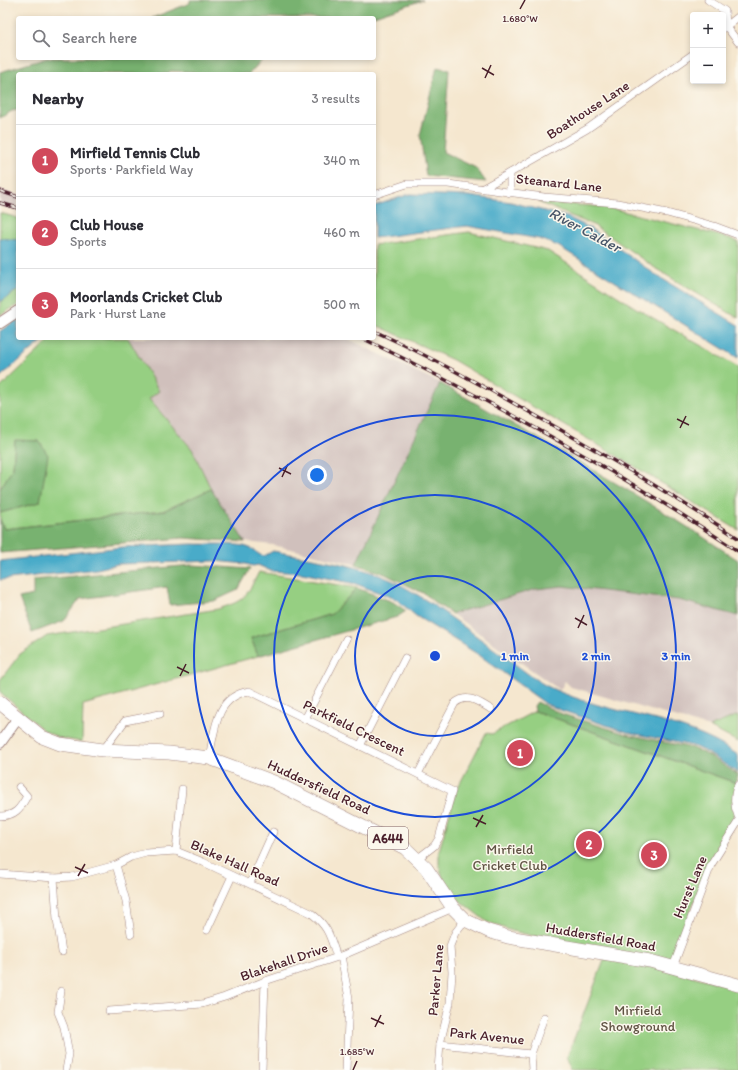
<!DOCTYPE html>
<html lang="en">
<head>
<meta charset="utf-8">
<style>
  body { margin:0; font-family:Itim,sans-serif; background:#f2f2f3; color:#2b2b33 }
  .controls { position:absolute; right:12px; top:12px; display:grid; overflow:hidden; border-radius:4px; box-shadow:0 2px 6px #0003 }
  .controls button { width:36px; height:36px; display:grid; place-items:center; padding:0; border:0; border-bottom:1px solid #e1e1e2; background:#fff; color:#2b2b33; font:20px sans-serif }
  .you { position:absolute; left:317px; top:475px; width:14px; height:14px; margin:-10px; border:3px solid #fff; border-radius:50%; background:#1a73e8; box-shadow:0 0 0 6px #1a73e833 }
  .badge { display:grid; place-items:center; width:26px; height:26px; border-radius:50%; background:#d1495b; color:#fff; font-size:13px; font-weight:700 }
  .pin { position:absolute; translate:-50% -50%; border:2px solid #fff; box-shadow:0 1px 4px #0006 }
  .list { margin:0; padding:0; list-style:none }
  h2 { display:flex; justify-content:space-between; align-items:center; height:52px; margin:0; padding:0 16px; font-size:17px }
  h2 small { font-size:13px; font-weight:400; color:#7c7c81 }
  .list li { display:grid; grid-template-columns:26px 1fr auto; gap:12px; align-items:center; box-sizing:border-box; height:72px; padding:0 16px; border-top:1px solid #e1e1e2 }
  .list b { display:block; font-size:15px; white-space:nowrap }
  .list p { margin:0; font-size:13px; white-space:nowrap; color:#7c7c81 }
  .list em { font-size:13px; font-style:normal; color:#7c7c81 }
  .icon { flex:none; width:22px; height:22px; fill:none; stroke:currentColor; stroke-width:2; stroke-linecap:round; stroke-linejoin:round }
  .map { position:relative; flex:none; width:738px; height:1070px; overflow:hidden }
  .search { position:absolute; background:#fff; box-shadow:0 2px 6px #0003; left:16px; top:16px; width:360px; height:44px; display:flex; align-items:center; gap:10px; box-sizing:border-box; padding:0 14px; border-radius:4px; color:#7c7c81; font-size:15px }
  .panel { position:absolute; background:#fff; box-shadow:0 2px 6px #0003; left:16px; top:72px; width:360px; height:268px; border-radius:4px }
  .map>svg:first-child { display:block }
</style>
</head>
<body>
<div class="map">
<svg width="738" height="1070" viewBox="0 0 738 1070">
  <rect width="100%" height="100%" fill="#fbf7ec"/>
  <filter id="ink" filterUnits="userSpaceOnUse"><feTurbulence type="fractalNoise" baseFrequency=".025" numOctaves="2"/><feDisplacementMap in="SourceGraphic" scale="8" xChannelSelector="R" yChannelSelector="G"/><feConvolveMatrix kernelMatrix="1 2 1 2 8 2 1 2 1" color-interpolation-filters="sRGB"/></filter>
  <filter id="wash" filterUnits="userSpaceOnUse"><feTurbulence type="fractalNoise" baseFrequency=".012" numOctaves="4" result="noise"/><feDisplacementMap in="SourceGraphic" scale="16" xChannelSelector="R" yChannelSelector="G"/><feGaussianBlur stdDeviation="0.9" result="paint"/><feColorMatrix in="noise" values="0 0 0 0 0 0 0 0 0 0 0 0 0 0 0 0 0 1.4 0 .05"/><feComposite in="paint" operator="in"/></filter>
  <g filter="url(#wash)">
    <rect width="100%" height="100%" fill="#f5e7cf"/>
    <g fill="#d0c0bc">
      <path d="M0,190l18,5v16l-18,-5z"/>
      <path d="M128,338h218l94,45 -84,181 -83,-19 -28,-3 -34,-53 -19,-40 -43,-50 10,-8z"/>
      <path d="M562,586l117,14 59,16v99l-29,12 -138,-40 -6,-6 -5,9 -108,-76 84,-25z"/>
    </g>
    <g fill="#96cf82" stroke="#707756">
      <path d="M538,202l68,5 123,31 9,4v76l-80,-48 -63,-44z"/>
      <path d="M0,213l18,5v22l-18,-2z"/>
      <path d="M469,232l79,19 88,57 102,59v163l-104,-64 -181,-106 -79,-36v-79z"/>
      <path d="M18,290v15l-18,10v-13z"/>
      <path d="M52,338h76l31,53 -10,8 43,50 19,40 -48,22 -159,18 -4,-10v-6l40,-11 -1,-61h-24l-2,27 -13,21v-101z"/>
      <path d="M259,572l98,16 -25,26 -81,24 7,18 -175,49 -1,37 -23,-4 -16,-8 -43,-38v-12l20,-26 27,-18 171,-27c28,-9 27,-11 41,-37z"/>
      <path d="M535,711l201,72 1,35 -29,46 -37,99 -117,-22 -45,-11 -22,-8 -28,-22 -16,-21 -4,-15v-13l17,-60 30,-58 6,1z"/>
      <path d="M738,715v27l-29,-15z"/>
      <path d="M605,958l67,13 66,17v82h-165l-6,-13z"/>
    </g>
    <g fill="#78b270" stroke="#61684e">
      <path d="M190,0h233l-55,18h-216l38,-15z"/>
      <path d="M47,58h217l-15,16h-55v-2l-24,-1 -2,3h-150v36l-6,1 -12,7v-46z"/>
      <path d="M437,67l12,3 -6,82 33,16 10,14 -60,-6 -6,-41z"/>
      <path d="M440,383c101,57 202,112 298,177v56l-59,-16 -117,-14 -26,3 -84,25 -18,-12 -9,-8 -40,-20 -29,-10z"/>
      <path d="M15,440l24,1 9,14 -8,47 -40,11v-24l13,-21z"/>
      <path d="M211,489l34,53 -62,-4 -183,15v-34l4,10 159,-18z"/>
      <path d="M192,565l58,4 -12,21 -24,11 -44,4 -3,-18 -87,12 -16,22 -32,12 -13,-35 14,-3v-15z"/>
      <path d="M357,588l36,14 13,9 -9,6 -139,39 -7,-18 81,-24z"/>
      <path d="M537,702l25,12 64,20 66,14 18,8 28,19 -2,8 -201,-72 -1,-5z"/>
    </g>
    <g fill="#4aabc9" stroke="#4a657a">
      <path d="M410,194l59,2 42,6 56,15 23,11 66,47 82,50v33l-180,-112 -19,-7 -72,-13 -93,12v-32z"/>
      <path d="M0,238l18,2v50l-18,12z"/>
      <path d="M18,319v19h28l-46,39v-46z"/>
      <path d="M192,544c15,1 45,-2 58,4 6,3 8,7 14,8l9,-5c42,8 89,13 128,34 38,21 74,51 110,76 12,9 25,20 40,27 60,28 131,28 187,67v18l-30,-20 -15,-7 -66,-14 -64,-21 -17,-7 -67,-49 -63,-39 -20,-17 -40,-15 -54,-11 -31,-2 -13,-6 -5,1 -7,-2 -32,-3 -96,3 -21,5 -97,11v-19l123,-14z"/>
    </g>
  </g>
  <g filter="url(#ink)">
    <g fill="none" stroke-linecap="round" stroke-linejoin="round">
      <g stroke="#a0837d" stroke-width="8">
        <g id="street">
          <path d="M708,0l17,11 1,15 12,16"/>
          <path d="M724,28l14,-11"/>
          <path d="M483,188l27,-15"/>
          <path d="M510,193v-20l77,-44 106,-75"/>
          <path d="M374,195l33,-11h41l96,13 73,6 50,10 47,13 24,9"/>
          <path d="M305,719l41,-80"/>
          <path d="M360,746l45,-88"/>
          <path d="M103,750l22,-29 35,-7"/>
          <path d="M209,758c6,-28 6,-61 40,-67l203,100 -13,47 -5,8 -17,13"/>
          <path d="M418,774l37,-71c13,-10 23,-1 36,6"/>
          <path d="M738,785c-5,10 -4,22 0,31"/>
          <path d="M0,816c15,0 20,-7 27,-20l-8,-9"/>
          <path d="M176,851l6,-62"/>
          <path d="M116,865l10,36 5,33"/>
          <path d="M0,874l54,4 18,-1 44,-12 15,-8 15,-4 30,-2 27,11 108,51c18,14 19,24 26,44"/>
          <path d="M54,878l3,41 5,33"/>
          <path d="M250,883l23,-51"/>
          <path d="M207,930l25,-54"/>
          <path d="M341,956l8,42 -3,72"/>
          <path d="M673,967l38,-102 27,-43"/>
          <path d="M61,991l-3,21 6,15 5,27 -3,16"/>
          <path d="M109,1011l93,-7 23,-7 40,-16 76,-25 112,-48"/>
          <path d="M440,1044l91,10 13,-37"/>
          <path d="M531,1054l1,16"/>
          <path d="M262,1070l3,-89"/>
          <path d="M438,1070l2,-26 10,-41 2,-31 -2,-26 5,-13 10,-13"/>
        </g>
      </g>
      <g stroke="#a0837d" stroke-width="12">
        <g id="secondary">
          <path d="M0,323l18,-12"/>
          <path d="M0,743l18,-25"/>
        </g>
      </g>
      <g stroke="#a0837d" stroke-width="14">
        <path id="highway" d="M0,703l42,34 18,7 43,6 66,3 40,5 65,24 131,66 21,20 27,40 12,12 23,11 20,6 142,24 88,24"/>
      </g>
      <use href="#street" stroke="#fff" stroke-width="7"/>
      <use href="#secondary" stroke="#fff" stroke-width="10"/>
      <use href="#highway" stroke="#fff" stroke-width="13"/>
      <g stroke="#4a1f2b" stroke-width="3.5">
        <g id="rail">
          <path d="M0,191l18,6"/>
          <path d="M0,203l18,5"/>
          <path d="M374,331c45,20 89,44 132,68 79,44 157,90 232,139"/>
          <path d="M362,338c130,63 256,133 376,213"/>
        </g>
      </g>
      <use href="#rail" stroke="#fbf7ec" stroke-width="2" stroke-dasharray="6" stroke-linecap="butt"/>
    </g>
  </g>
  <path fill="none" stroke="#4a1f2b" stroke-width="1.5" d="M520,9l5,-9M482,68l12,7M485,78l6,-13M677,419l12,6M680,428l6,-12M279,468l12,6M282,477l6,-13M575,618l12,7M578,628l6,-13M177,667l12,6M180,676l6,-12M473,818l13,6M476,827l7,-12M75,867l13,6M78,876l7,-12M371,1018l13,6M375,1027l6,-12M353,1070l4,-9"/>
  <g fill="none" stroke="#1d4ed8" stroke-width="2">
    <circle cx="435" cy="656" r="80"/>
    <circle cx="435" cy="656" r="161"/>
    <circle cx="435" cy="656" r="241"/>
  </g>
  <g text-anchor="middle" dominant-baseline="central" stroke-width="3" stroke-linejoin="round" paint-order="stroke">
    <rect fill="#fbf7ec" stroke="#7f6065" stroke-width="1" x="368" y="827" width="40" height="22" rx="3"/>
    <g font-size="13" font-weight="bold" fill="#4a1f2b">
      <text x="388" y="838">A644</text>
    </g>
    <g font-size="14" fill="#4a1f2b" stroke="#fbf7ec">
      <text transform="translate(588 110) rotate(-33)">Boathouse Lane</text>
      <text transform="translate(559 183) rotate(6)">Steanard Lane</text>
      <text transform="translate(354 728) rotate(26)">Parkfield Crescent</text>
      <text transform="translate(319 787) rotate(25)">Huddersfield Road</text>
      <text transform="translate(235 863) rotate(24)">Blake Hall Road</text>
      <text transform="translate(690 887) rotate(-67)">Hurst Lane</text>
      <text transform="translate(601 937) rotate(10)">Huddersfield Road</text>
      <text transform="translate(284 962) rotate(-19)">Blakehall Drive</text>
      <text transform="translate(436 980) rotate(-85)">Parker Lane</text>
      <text transform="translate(487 1036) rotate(6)">Park Avenue</text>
    </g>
    <g font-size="14" fill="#615445" stroke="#fbf7ec">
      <text x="510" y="849">Mirfield<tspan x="510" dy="16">Cricket Club</tspan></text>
      <text x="638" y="1010">Mirfield<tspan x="638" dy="16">Showground</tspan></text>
    </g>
    <g font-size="15" font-style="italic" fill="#4a576a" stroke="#fbf7ec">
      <text transform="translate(585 230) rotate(28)">River Calder</text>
    </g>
  </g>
  <g font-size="10" text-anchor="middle" fill="#4a1f2b" stroke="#fbf7ec" stroke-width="3" stroke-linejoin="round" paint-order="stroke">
    <text x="520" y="22">1.680°W</text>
    <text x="357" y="1055">1.685°W</text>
  </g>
  <circle cx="435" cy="656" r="6" fill="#1d4ed8" stroke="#fbf7ec" stroke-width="2"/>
  <g font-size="12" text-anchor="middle" font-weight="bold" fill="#1d4ed8" stroke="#fbf7ec" stroke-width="3" stroke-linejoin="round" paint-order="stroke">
    <text x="515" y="660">1 min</text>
    <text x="596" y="660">2 min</text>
    <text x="676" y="660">3 min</text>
  </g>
</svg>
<div class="controls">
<button>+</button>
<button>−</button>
</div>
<div class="you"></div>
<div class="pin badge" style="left:520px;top:753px">1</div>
<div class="pin badge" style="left:589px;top:844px">2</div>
<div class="pin badge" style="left:654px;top:855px">3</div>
<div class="search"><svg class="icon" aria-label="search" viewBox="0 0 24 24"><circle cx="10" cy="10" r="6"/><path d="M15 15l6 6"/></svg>Search here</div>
<section class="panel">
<h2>Nearby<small>3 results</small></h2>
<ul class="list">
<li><span class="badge">1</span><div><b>Mirfield Tennis Club</b><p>Sports · Parkfield Way</p></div><em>340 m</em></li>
<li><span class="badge">2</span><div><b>Club House</b><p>Sports</p></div><em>460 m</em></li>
<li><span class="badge">3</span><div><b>Moorlands Cricket Club</b><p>Park · Hurst Lane</p></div><em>500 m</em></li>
</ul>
</section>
</div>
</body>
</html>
